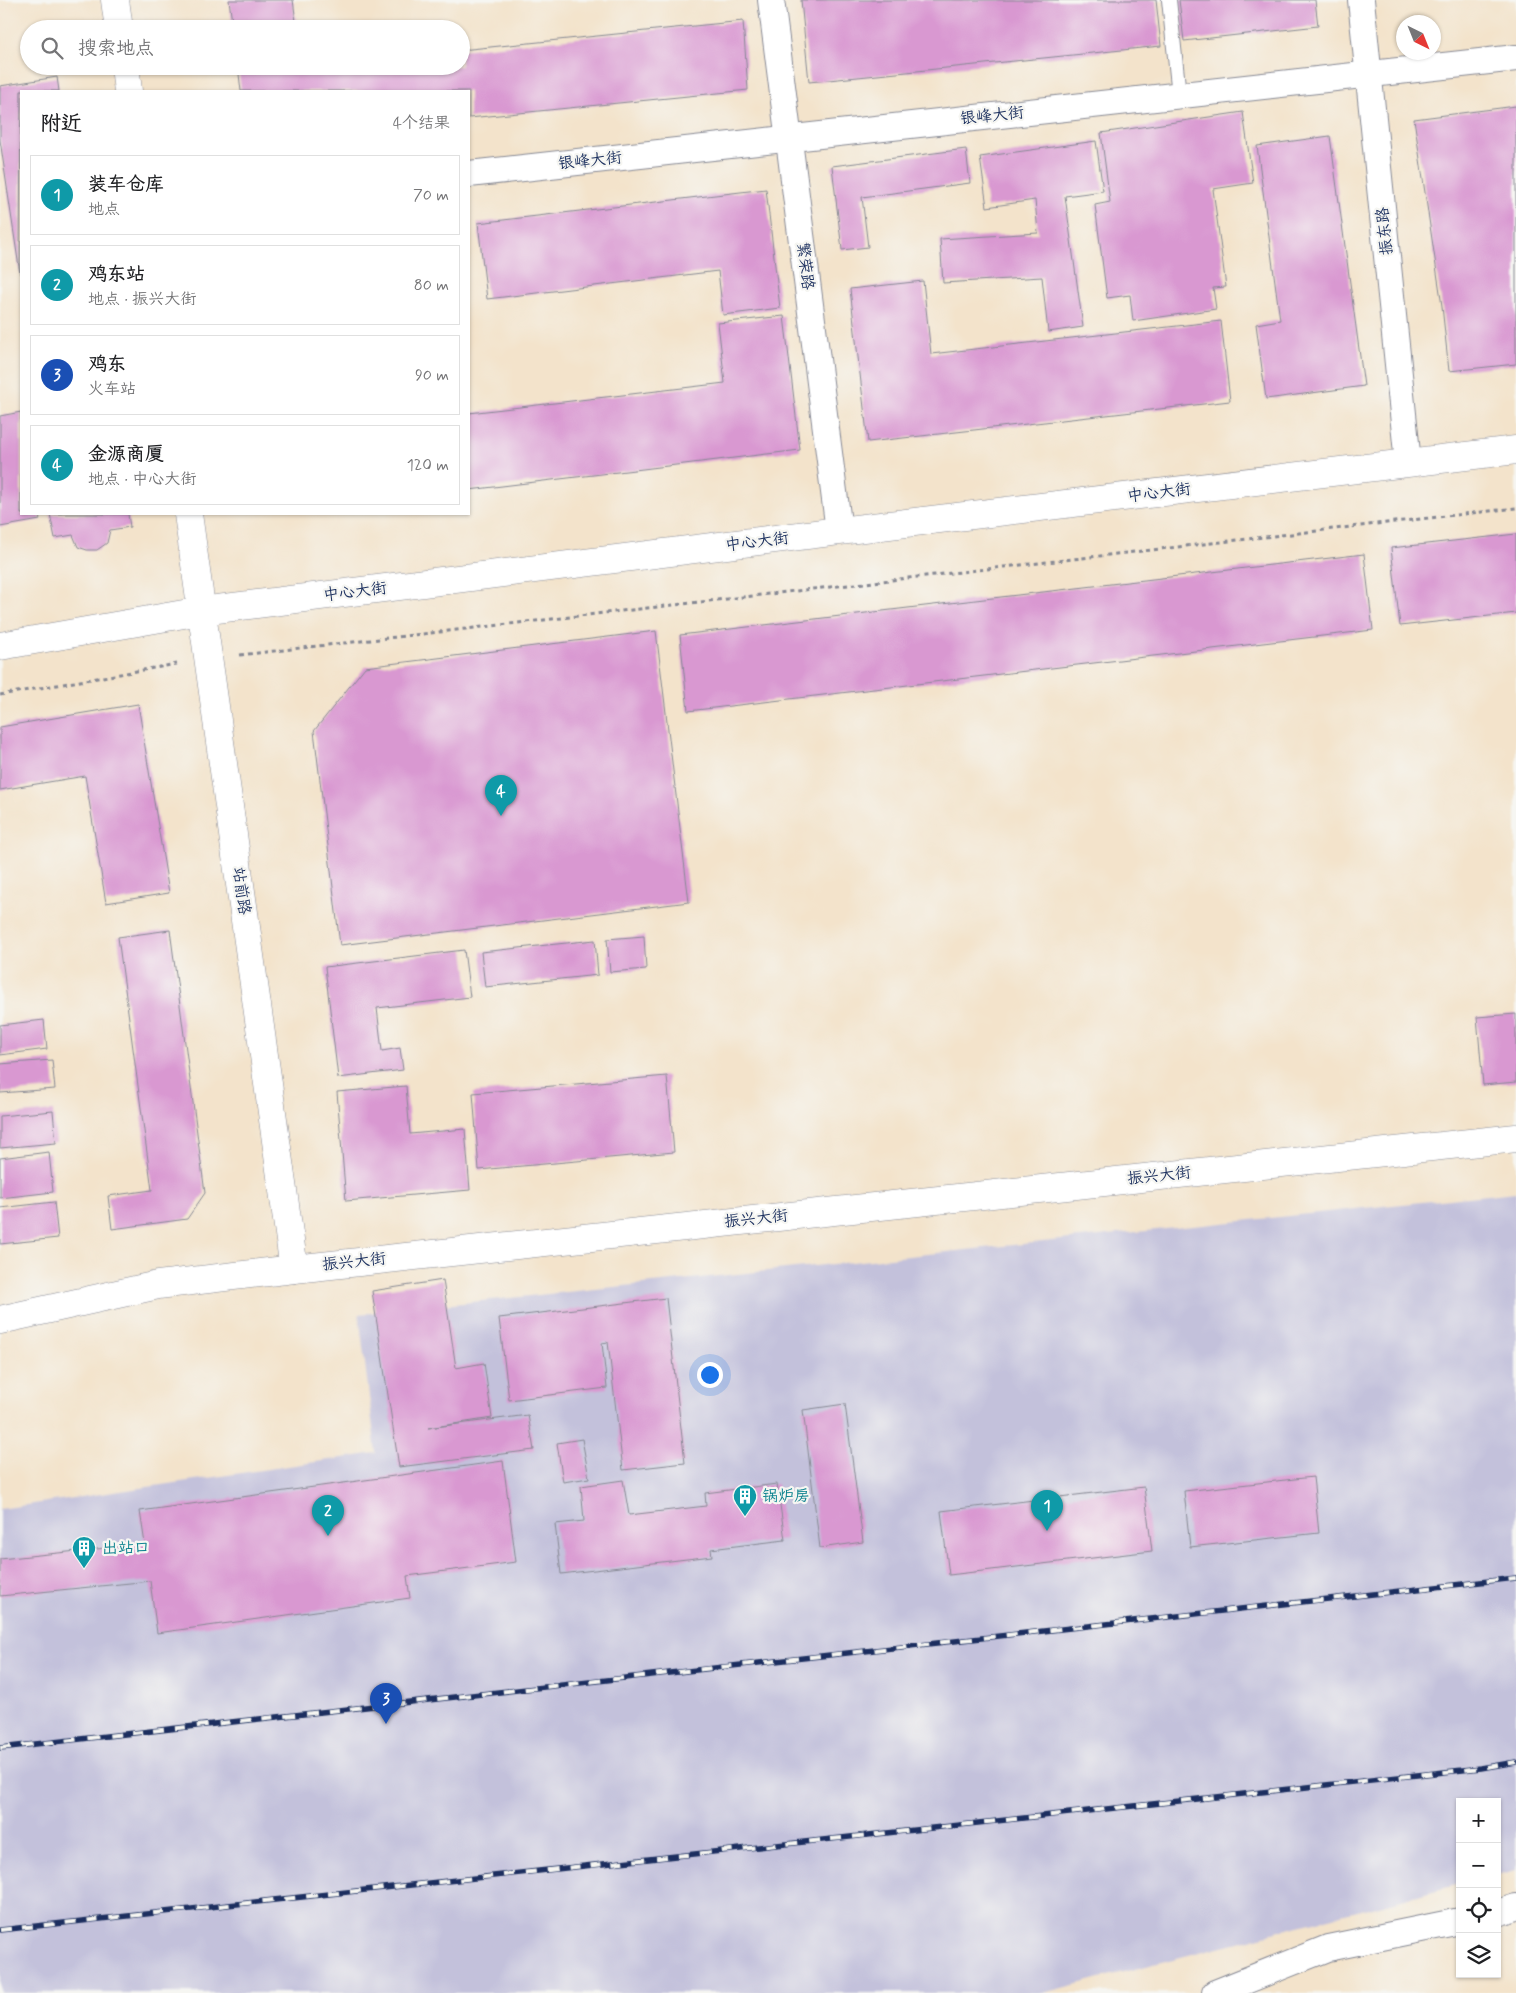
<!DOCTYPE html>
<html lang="zh">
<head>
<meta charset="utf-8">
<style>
  body { margin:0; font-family:Mynerve,"LXGW WenKai TC",sans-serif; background:#f6f6f6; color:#202124 }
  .controls { position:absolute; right:15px; bottom:15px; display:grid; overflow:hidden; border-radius:0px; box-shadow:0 1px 4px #0004 }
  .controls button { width:45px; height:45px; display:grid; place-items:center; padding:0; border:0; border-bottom:1px solid #e0e0e0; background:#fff; color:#202124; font:25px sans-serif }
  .compass { position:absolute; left:1396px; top:15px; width:45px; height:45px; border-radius:50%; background:#fff; box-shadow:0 1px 4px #0004; rotate:137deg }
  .you { position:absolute; left:709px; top:1374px; width:18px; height:18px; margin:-12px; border:4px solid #fff; border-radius:50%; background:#1a73e8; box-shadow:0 0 0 8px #1a73e833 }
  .badge { display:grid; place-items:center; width:32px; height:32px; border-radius:50%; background:#1f6fb2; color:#fff; font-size:16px; font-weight:700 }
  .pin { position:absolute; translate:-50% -41px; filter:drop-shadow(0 1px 2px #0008) }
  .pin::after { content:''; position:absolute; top:26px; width:18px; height:15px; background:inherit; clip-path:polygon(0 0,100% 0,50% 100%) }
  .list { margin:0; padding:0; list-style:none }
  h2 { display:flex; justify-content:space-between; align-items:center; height:65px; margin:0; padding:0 20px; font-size:21px }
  h2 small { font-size:16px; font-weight:400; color:#757577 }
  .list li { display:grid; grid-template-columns:32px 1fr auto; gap:15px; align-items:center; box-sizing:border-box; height:80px; margin:0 10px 10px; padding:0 10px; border:1px solid #e0e0e0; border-radius:0px }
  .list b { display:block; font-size:19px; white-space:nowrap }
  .list p { margin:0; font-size:16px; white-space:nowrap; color:#757577 }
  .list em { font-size:16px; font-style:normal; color:#757577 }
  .icon { flex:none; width:28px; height:28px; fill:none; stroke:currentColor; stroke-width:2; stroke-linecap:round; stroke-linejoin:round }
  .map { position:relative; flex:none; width:1516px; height:1993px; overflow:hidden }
  .search { position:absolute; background:#fff; box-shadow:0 1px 4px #0004; left:20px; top:20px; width:450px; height:55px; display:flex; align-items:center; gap:12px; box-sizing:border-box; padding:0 18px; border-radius:28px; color:#757577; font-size:19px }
  .panel { position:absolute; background:#fff; box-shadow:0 1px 4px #0004; left:20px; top:90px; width:450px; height:425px; border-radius:0px }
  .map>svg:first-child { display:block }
</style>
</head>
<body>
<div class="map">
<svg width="1516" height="1993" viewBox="0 0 1516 1993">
  <rect width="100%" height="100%" fill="#f6f6f2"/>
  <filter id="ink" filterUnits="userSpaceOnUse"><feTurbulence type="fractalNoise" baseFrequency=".02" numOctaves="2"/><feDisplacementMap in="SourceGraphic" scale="10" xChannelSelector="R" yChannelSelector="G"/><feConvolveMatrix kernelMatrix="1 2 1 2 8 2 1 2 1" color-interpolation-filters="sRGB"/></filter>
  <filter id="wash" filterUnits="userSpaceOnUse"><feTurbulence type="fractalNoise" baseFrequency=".0096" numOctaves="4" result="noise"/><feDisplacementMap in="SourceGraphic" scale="20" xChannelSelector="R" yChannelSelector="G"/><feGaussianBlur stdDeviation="1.12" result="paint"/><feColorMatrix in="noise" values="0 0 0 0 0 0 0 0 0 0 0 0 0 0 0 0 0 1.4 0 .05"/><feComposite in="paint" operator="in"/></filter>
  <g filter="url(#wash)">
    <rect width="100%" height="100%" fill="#f3e3cb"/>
    <path fill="#c3c1db" d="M1516,1192v678l-19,5v-73h-37v82l-417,109h-1043v-484l376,-56 -17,-139z"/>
    <g id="blocks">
      <g fill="#d998d1">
        <path d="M229,0h64l4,29h-64z"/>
        <path d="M801,0h355l5,46 -352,36z"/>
        <path d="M1179,0h136l3,26 -134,15z"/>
        <path d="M743,21l5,69 -279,28v-27h-228l-3,-25h223v-16z"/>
        <path d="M57,77l2,14h-38l-1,183 -20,-134v-54z"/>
        <path d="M1516,106v258l-67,7 -7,-65 -28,-187z"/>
        <path d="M1243,112l10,71 -40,6 13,98 -13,1 3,21 -83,12 -3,-26 -23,3 -12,-93 15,-3 -9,-69z"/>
        <path d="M1330,136l34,250 -98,13 -10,-75 24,-4 -23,-174z"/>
        <path d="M1096,141l7,50 -38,5 18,131 -35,5 -6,-55 -99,6 -3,-44 98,-6 -3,-33 -48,7 -7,-50z"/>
        <path d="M966,149l4,34 -108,14 6,50 -26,3 -10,-84z"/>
        <path d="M766,189l14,119 -57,7 -5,-44 -231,28 -9,-76z"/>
        <path d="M923,281l8,73 290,-33 9,80 -362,41 -18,-153z"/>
        <path d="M784,316l16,134 -331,40v-77l256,-30 -7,-60z"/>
        <path d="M21,412v102h18l1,6 -40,7v-111z"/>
        <path d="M50,514h78l2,13 -20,3 -3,13 -10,7h-10l-9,-3 -5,-12 -18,3z"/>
        <path d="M1516,534v79l-116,13 -9,-78z"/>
        <path d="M1364,554l9,76 -685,81 -8,-76z"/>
        <path d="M656,631l33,271 -349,43 -26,-214 51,-64z"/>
        <path d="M138,704l31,189 -63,10 -21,-127 -85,14v-63z"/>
        <path d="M170,930l35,263 -18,26 -75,10 -4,-33 44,-6 -34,-253z"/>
        <path d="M644,936l2,33 -36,3 -3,-33z"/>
        <path d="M595,940l3,35 -113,12 -4,-35z"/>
        <path d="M464,950l6,47 -93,11 5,43 18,-3 3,22 -65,8 -13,-111z"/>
        <path d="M1516,1014v68l-33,3 -6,-68z"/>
        <path d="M44,1020l3,29 -47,6v-30z"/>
        <path d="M52,1060l3,29 -55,4v-29z"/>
        <path d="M667,1076l7,76 -195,18 -6,-77z"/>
        <path d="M406,1086l4,48 55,-5 5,61 -124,11 -9,-109z"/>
        <path d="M53,1111l3,32 -56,5v-32z"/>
        <path d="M49,1152l4,40 -53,6v-40z"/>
        <path d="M54,1202l4,36 -58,6v-36z"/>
        <path d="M443,1280l13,88 28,-5 8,55 -64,10 100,-13 6,35 -135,17 -27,-176z"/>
        <path d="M666,1298l19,165 -62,7 -15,-128 -6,1 5,45 -98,12 -10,-82z"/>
        <path d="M845,1404l18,138 -43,6 -17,-138z"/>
        <path d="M582,1439l7,39 -26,4 -6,-39z"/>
        <path d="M503,1461l13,101 -109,14 3,22 -253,35 -7,-52 -150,15v-37l145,-15 -5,-33z"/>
        <path d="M1313,1477l6,56 -129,14 -6,-56z"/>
        <path d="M623,1480l6,35 77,-9 -1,-13 72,-9 8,56 -74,9 1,7 -151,18 -6,-50 29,-3 -3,-35z"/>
        <path d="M1144,1487l8,64 -203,24 -8,-64z"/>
      </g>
    </g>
  </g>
  <g filter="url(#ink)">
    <use href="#blocks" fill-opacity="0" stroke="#878994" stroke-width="1"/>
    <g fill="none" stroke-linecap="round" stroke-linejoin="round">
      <g stroke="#878994" stroke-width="16">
        <path id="lane" d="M1169,0l10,95"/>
      </g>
      <g stroke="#878994" stroke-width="28">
        <g id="street">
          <path d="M771,0l68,531"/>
          <path d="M1361,0l47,463"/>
          <path d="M469,174l1047,-116"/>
          <path d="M1497,1913l19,-6"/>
          <path d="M1215,1993l113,-45 132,-27"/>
        </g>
      </g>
      <g stroke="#878994" stroke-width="29">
        <g id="secondary">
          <path d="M115,0l4,29"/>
          <path d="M125,66l3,25"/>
          <path d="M188,514l106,755"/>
          <path d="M0,646l201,-35 638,-80 677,-81"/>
          <path d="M0,1320l158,-35 136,-16 1222,-131"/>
        </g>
      </g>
      <g stroke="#878994" stroke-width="3" stroke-dasharray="4 4" stroke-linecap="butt">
        <path d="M240,655l1276,-147"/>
        <path d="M0,695l177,-31"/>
      </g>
      <use href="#lane" stroke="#fff" stroke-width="14"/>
      <use href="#street" stroke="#fff" stroke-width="26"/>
      <use href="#secondary" stroke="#fff" stroke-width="28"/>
      <g stroke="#1b2f5e" stroke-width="5.5">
        <g id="rail">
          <path d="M0,1748l1516,-170"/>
          <path d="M0,1930l1481,-162 35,-6"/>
        </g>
      </g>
      <use href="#rail" stroke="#f6f6f2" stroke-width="4" stroke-dasharray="11" stroke-linecap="butt"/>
    </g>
  </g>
  <defs>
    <g id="building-pin" transform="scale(1.25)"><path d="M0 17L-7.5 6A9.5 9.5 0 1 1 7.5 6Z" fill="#0f9aa8" stroke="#f6f6f2"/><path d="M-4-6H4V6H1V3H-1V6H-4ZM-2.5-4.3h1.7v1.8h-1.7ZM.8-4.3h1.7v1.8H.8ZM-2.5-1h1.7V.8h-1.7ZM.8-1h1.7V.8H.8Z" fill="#fff"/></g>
  </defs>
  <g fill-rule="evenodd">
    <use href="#building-pin" x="745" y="1496"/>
    <use href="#building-pin" x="84" y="1548"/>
  </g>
  <g text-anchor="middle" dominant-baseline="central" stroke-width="4.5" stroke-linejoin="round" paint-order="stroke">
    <g font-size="16" fill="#1b2f5e" stroke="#f6f6f2">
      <text transform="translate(992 116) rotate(-6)">银峰大街</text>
      <text transform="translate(590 161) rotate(-6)">银峰大街</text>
      <text transform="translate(1385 231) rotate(-96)">振东路</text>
      <text transform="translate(805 266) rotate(83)">繁荣路</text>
      <text transform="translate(1159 493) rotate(-7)">中心大街</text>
      <text transform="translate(757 542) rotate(-7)">中心大街</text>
      <text transform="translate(355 592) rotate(-7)">中心大街</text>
      <text transform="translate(241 891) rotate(82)">站前路</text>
      <text transform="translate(1159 1176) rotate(-6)">振兴大街</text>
      <text transform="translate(756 1219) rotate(-6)">振兴大街</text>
      <text transform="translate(354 1262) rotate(-6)">振兴大街</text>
    </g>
    <g font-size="16" fill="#0d838f" stroke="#f6f6f2" text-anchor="start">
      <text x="762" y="1496">锅炉房</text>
      <text x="102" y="1548">出站口</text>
    </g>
  </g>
</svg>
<div class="controls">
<button>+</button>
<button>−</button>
<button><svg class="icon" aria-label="locate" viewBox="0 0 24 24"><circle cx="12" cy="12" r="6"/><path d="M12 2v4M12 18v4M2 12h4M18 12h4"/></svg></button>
<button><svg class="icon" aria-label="layers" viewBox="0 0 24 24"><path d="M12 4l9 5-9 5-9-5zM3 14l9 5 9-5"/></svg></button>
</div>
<svg class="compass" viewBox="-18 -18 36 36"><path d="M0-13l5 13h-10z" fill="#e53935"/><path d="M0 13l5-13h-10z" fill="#757577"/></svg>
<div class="you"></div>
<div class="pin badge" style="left:1047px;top:1531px;background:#0f9aa8">1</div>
<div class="pin badge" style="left:328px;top:1536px;background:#0f9aa8">2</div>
<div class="pin badge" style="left:386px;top:1724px;background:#1a4fb4">3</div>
<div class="pin badge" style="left:501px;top:816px;background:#0f9aa8">4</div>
<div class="search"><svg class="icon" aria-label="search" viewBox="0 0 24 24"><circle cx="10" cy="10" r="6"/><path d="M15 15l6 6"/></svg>搜索地点</div>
<section class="panel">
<h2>附近<small>4个结果</small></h2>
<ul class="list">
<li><span class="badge" style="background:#0f9aa8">1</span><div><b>装车仓库</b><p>地点</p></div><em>70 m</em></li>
<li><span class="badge" style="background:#0f9aa8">2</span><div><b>鸡东站</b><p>地点 · 振兴大街</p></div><em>80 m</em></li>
<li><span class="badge" style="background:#1a4fb4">3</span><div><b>鸡东</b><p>火车站</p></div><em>90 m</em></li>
<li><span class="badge" style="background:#0f9aa8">4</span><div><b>金源商厦</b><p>地点 · 中心大街</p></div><em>120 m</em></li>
</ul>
</section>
</div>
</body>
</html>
